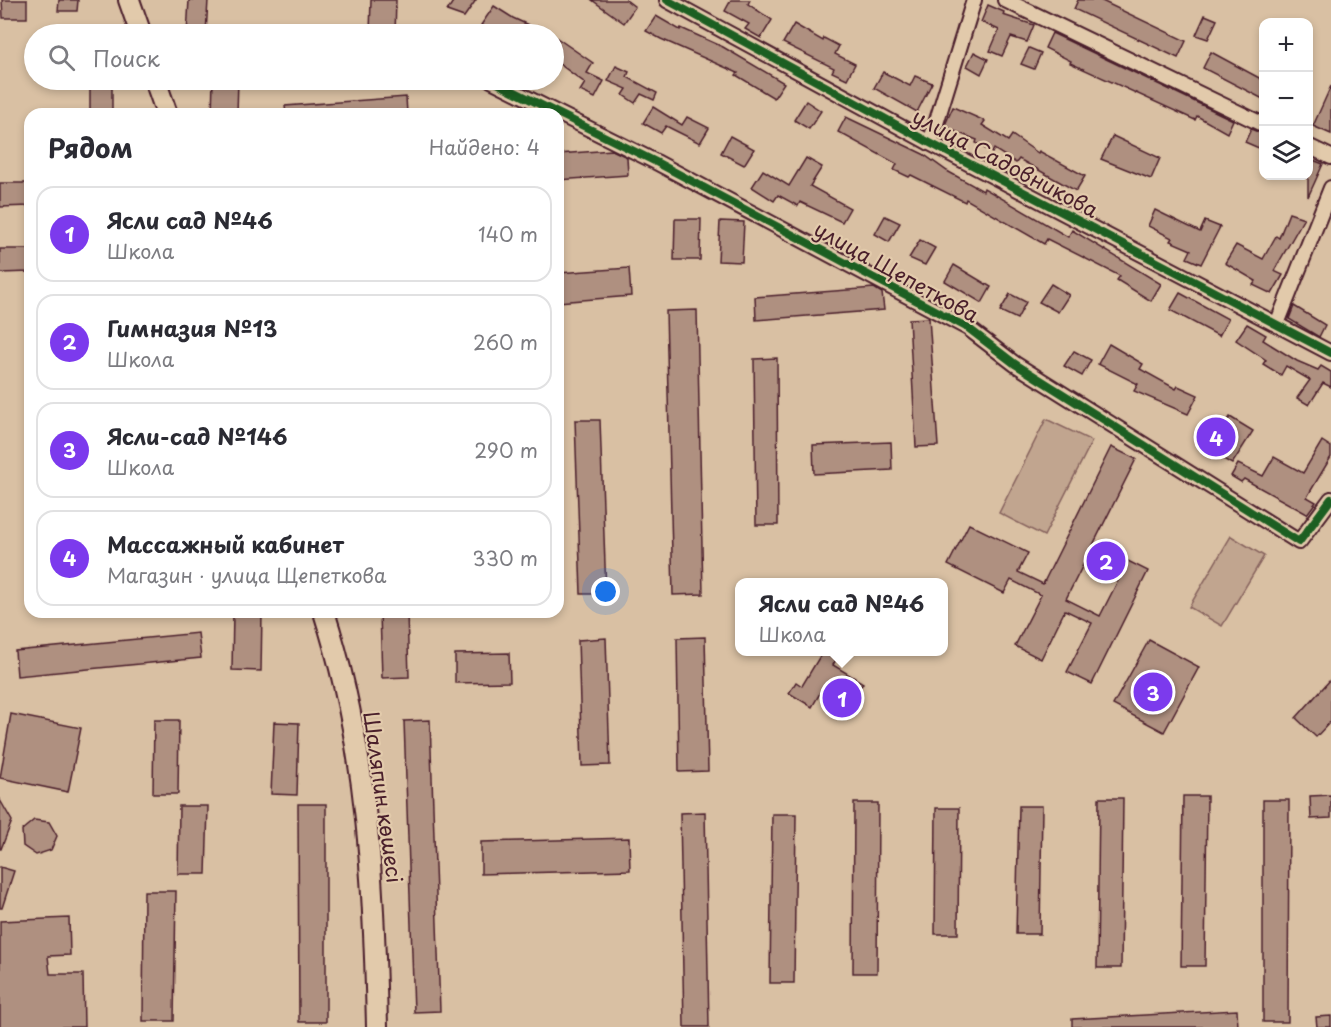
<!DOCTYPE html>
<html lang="ru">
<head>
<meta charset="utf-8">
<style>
  body { margin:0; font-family:"Playpen Sans",sans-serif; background:#f7f7f7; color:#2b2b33 }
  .controls { position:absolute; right:18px; top:18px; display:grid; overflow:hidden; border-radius:12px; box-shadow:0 3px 9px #0003 }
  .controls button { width:54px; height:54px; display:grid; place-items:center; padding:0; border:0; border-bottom:2px solid #e1e1e2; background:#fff; color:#2b2b33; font:30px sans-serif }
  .you { position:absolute; left:606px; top:592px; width:21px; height:21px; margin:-15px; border:4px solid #fff; border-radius:50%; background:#1a73e8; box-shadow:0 0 0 9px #1a73e833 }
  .badge { display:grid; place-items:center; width:39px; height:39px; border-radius:50%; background:#7c3aed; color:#fff; font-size:20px; font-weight:700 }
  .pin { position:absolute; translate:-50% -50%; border:3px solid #fff; box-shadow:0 2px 6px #0006 }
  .popup { position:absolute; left:735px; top:578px; width:213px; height:78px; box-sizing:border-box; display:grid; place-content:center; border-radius:12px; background:#fff; filter:drop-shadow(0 2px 4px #0005); font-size:20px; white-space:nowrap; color:#7c7c81 }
  .popup b { font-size:22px; color:#2b2b33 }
  .popup::after { content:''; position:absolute; left:50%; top:100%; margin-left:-12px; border:12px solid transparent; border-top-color:#fff }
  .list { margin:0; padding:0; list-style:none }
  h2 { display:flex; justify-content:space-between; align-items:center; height:78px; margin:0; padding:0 24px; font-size:26px }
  h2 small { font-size:20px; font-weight:400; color:#7c7c81 }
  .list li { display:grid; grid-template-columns:39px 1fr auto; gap:18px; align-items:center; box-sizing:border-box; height:96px; margin:0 12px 12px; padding:0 12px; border:2px solid #e1e1e2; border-radius:18px }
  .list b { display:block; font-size:22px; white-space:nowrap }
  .list p { margin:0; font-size:20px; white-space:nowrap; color:#7c7c81 }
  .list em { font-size:20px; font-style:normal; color:#7c7c81 }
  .icon { flex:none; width:33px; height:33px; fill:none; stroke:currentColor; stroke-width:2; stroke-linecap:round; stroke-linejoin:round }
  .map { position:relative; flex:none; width:1331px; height:1027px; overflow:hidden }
  .search { position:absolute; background:#fff; box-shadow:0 3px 9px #0003; left:24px; top:24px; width:540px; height:66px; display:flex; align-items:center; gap:15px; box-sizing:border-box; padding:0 21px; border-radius:33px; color:#7c7c81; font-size:22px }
  .panel { position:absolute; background:#fff; box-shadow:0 3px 9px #0003; left:24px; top:108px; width:540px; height:510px; border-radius:18px }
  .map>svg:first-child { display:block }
</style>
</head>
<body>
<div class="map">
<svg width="1331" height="1027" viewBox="0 0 1331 1027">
  <rect width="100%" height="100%" fill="#d9c0a3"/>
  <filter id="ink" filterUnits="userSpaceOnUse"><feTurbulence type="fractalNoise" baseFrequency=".0167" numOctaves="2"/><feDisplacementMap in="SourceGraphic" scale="12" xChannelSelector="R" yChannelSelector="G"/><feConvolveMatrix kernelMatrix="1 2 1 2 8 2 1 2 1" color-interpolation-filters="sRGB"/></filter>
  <g filter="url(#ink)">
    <g fill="#c1a58f" stroke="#86625d" stroke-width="1.5">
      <path d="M1046,419l46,22 -48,95 -45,-23z"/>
      <path d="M1231,536l33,20 -42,70 -33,-19z"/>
    </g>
    <g fill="#af9080" stroke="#4a1f2b" stroke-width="1.5">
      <path d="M2,0h25v18h-24z"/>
      <path d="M59,0h19l-1,11h-19z"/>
      <path d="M189,0h19l-2,34h-19z"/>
      <path d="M371,0h25l-1,34 -25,-1z"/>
      <path d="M454,0h22l-12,17 -17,-6z"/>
      <path d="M592,0h34l9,7 -11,16z"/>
      <path d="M731,0h19l-2,4 24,16 -11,18 -16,-9 4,-5 -24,-13z"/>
      <path d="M1078,0h22l86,41 -8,17 -104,-49z"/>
      <path d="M988,5l16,7 -1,3 31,10 -7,17 -16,-5 -9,19 -12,-5 9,-21 -18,-8z"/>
      <path d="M494,6l19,12 35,16h-50l-17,-9z"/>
      <path d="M1205,15l12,5 -9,19 -12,-4z"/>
      <path d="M656,16l24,14 1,-2 42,19 61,36 -10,15 -38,-23 2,-2 -77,-34 -15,-8z"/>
      <path d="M794,24l29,17 1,-3 15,8 -4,8 20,10 -8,15 -15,-7 2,-4 -51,-25z"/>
      <path d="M1052,33l181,87 -6,13 -30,-17 -2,4 -125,-57 1,-2 -26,-13z"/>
      <path d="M554,36l39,27 -6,10 17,8 -9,17 -15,-7 5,-8 -31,-23z"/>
      <path d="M1029,48l12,5 -7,16 -13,-5z"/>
      <path d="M974,52l14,7 -7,15 -14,-8z"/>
      <path d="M1211,52l52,28v19l-60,-31z"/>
      <path d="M616,66l13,6 -2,5 30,16 -3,7 -13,-6 -6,9 -12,-8 4,-6 -19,-8z"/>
      <path d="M883,72l27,14 5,-10 17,7 -15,29 -43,-24z"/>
      <rect x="90" y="80" width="22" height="34"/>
      <path d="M213,80h25l-1,34h-25z"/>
      <path d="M1331,86v48l-18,-8z"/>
      <path d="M406,97l1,17h-121l-1,-8z"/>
      <path d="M806,101l15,10 -12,18 -15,-9z"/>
      <path d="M653,107l29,18 5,-8 22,11 -9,15 -34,-17 -5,7 -18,-10z"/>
      <path d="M953,107l32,14 -3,4 26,16 4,-6 26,18 1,-2 46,25 -9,15 -57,-32 -3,4 -22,-14 -2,4 -16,-10 1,-3 -33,-13z"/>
      <path d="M846,117l77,37 24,17 36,20 1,-3 84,49 4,-7 89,54 -10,17 -34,-21 3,-4 -73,-37 -3,5 -78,-45 -1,3 -54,-27 -2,2 -15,-7 3,-6 -59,-32z"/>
      <path d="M1251,129l12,5 -2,15 -16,-7z"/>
      <path d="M730,136l24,13 -10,16 -23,-12z"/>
      <path d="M1113,136l47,22 -9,21 -50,-20z"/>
      <path d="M612,150l15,7 1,18 -70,5v-26z"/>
      <path d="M806,158l16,9 -12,19 40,22 -8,14 -42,-20 -2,4 -20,-11 -4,6 -22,-14 11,-17 26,16z"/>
      <path d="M1308,158l15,6 -15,33z"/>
      <path d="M0,183h30v23l-30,1z"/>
      <path d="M1155,210l45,22 5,-11 15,6 -19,37 -14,-6 4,-8 -21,-9 2,-3 -24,-12z"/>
      <path d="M1289,213l15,5 -30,53 9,4 -11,19 -19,-9 3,-4 -31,-18 11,-18 27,14 13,-23 3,2z"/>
      <path d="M885,216l15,7 -11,19 -14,-8z"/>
      <path d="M675,219h26l-1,41h-26z"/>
      <path d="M720,221l24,1 -2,40 -24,-1z"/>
      <path d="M920,240l15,8 -10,17 -16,-7z"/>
      <path d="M0,249h30v23l-30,1z"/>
      <path d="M954,265l37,22 -9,16 -37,-22z"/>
      <path d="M629,268l2,28 -73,6v-29z"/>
      <path d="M1051,284l18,11 -11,17 -19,-10z"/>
      <path d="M874,288l8,5 2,17 -128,10 -1,-23z"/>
      <path d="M1180,293l48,26 -9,17 -49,-26z"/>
      <path d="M1010,294l16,8 -9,17 -17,-8z"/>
      <path d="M1294,306l31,19 -6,12 -30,-18z"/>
      <path d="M697,310l6,284 -30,1 -7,-284z"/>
      <path d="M929,318l9,128 -22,1 -7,-128z"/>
      <path d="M1247,324l19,11 -3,5 34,21 21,9 3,-4 10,6v15l-8,-4 -14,22 -12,-7 13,-18 -24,-14 -5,9 -18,-11 3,-4 -30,-20z"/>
      <path d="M1109,344l34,20 -3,5 36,20 2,-3 20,9 -10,19 -54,-23 4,-7 -40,-20z"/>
      <path d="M1074,351l17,9 -9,16 -18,-10z"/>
      <path d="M777,358l1,167h-22l-2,-166z"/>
      <path d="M1230,417l23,14 -21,33 -24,-14z"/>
      <path d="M575,420h25l6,174h-25z"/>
      <path d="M1322,441l9,6v10l-24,40 9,5 -9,12 -63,-35 -3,3 -10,-6 7,-12 25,12 11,-19 29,16z"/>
      <path d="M891,442l1,28 -78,4 -1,-29z"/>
      <path d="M1111,447l25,12 -70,140 34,17 28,-55 20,10 -56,113 -25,-12 25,-49 -27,-13 -24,49 -26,-13 26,-51 -30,-15 -7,13 -56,-28 21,-41 59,29 -10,19 25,12z"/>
      <path d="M233,612h29l-1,59 -29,-1z"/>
      <path d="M380,612h27l2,65 -27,1z"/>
      <path d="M198,633l3,25 -184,18 -2,-25z"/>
      <path d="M705,637l3,134 -29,1 -2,-134z"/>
      <path d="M606,638l4,127 -28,1 -4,-126z"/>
      <path d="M1149,640l50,27 -35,65 -51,-27z"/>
      <path d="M823,651h18l-8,14 30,18 -13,22 -27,-17 -11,19 -23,-14 7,-11 6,4z"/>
      <path d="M509,653l1,29 -55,1v-29z"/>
      <path d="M1331,679v42l-15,16 -20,-19z"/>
      <path d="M11,714l70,14 -13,64 -68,-14z"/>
      <path d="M154,720h25l-1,74h-25z"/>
      <path d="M430,720l10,291 -26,1 -10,-291z"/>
      <path d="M274,722l25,1 -2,72 -26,-1z"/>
      <path d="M1331,795v23l-20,1 -1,-23z"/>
      <path d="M1183,796h24l-2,170h-24z"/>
      <path d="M1099,798h24l-2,170h-24z"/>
      <path d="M0,800l12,21 -11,28h-1z"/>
      <path d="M1263,800h26l-1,222h-25z"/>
      <path d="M854,803h24l-1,170h-24z"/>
      <path d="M298,804h28v218h-27z"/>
      <path d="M179,806h29l-2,68h-28z"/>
      <path d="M1019,806h23l-2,128h-24z"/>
      <path d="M936,808h23l-1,126h-23z"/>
      <path d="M705,812l4,215h-25l-4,-214z"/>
      <path d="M772,814h24l-2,169h-24z"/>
      <path d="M34,820l15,2 8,14 -6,14 -15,5 -13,-9 -1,-16z"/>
      <path d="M629,838l1,32 -149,4v-32z"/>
      <path d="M0,867l14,4 -12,37h-2z"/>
      <path d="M144,891h32l-2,130h-31z"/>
      <path d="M69,918l1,37 -22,1 2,18h33l1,53h-84v-106z"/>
      <path d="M1237,1010l1,17h-166v-8z"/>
      <path d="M1331,1016v11h-14l-1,-10z"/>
    </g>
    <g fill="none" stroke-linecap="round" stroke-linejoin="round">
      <g stroke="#4a1f2b" stroke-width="18">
        <g id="street">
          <path d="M667,0l263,143 401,210"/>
          <path d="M1005,0l259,125"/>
          <path d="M491,80l165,82 312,166 47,36 284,178 32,-43"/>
          <path d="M930,143l44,-143"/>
          <path d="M1308,146l23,11"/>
          <path d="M1277,324l54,-136"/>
        </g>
      </g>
      <g stroke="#4a1f2b" stroke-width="24">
        <g id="secondary">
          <path d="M129,0l12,34"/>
          <path d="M155,80l12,34"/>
          <path d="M324,612c44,137 50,273 53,415"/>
        </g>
      </g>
      <use href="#street" stroke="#e2caab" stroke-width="14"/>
      <use href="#secondary" stroke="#e2caab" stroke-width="20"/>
      <g stroke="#e2caab" stroke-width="11">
        <g id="cycleway">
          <path d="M667,0l263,143 401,210"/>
          <path d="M491,80l165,82 312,166 47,36 284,178 32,-43"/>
        </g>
      </g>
      <use href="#cycleway" stroke="#1b5e20" stroke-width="8"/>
    </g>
  </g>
  <g text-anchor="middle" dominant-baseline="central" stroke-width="4.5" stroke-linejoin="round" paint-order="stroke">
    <g font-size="21" fill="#4a1f2b" stroke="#e2caab">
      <text transform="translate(1006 162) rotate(28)">улица Садовникова</text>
      <text transform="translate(897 271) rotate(29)">улица Щепеткова</text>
      <text transform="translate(384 797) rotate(82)">Шаляпин көшесі</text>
    </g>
  </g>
</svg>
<div class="controls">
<button>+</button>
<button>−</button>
<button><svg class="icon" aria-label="layers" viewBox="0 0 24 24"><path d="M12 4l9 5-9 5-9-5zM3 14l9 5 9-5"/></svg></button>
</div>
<div class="you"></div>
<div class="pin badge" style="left:842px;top:698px">1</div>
<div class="popup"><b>Ясли сад №46</b>Школа</div>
<div class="pin badge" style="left:1106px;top:561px">2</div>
<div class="pin badge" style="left:1153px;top:692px">3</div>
<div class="pin badge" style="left:1216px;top:437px">4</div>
<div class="search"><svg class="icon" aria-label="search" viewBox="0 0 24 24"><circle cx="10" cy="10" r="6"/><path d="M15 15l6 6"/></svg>Поиск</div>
<section class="panel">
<h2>Рядом<small>Найдено: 4</small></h2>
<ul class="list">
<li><span class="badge">1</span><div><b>Ясли сад №46</b><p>Школа</p></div><em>140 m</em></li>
<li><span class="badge">2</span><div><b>Гимназия №13</b><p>Школа</p></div><em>260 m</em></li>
<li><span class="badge">3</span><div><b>Ясли-сад №146</b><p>Школа</p></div><em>290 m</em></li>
<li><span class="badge">4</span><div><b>Массажный кабинет</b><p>Магазин · улица Щепеткова</p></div><em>330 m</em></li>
</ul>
</section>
</div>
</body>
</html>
